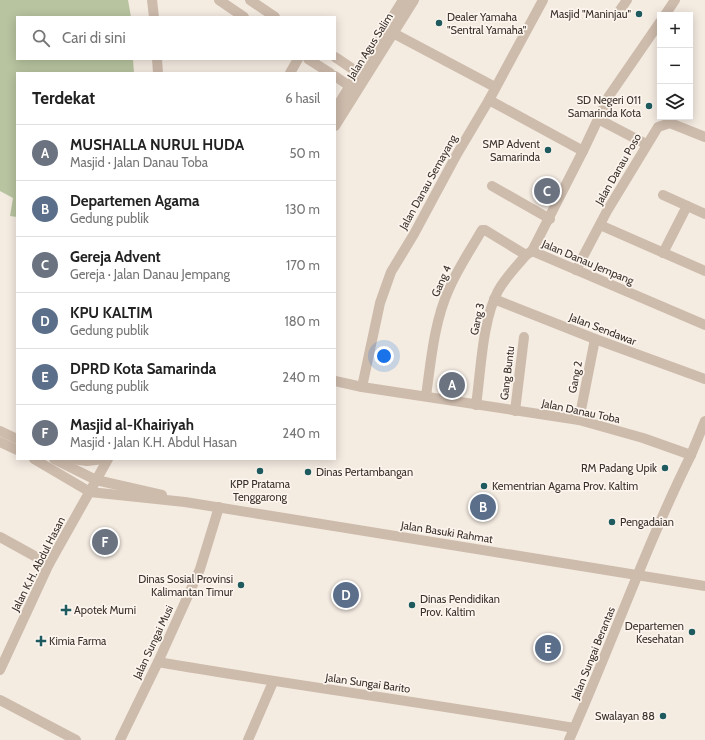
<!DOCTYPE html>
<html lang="id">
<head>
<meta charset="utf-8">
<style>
  body { margin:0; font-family:Cabin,sans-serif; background:#f2f2f2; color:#222 }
  .controls { position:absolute; right:12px; top:12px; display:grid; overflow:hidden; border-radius:0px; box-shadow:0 2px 10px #0003 }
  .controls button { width:36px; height:36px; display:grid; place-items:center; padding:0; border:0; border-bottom:1px solid #e0e0e0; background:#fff; color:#222; font:20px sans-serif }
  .you { position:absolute; left:384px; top:356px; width:14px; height:14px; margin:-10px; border:3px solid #fff; border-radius:50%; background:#1a73e8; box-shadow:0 0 0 6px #1a73e833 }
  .badge { display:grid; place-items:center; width:26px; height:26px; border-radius:50%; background:#d93025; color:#fff; font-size:13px; font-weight:700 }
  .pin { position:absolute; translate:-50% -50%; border:2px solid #fff; box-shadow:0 1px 4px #0006 }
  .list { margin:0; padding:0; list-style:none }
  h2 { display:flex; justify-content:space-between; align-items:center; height:52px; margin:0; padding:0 16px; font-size:17px }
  h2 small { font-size:13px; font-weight:400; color:#767676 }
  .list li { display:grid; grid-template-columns:26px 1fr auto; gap:12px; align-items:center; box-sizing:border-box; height:56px; padding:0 16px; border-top:1px solid #e0e0e0 }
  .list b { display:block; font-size:15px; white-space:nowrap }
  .list p { margin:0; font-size:13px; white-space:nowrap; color:#767676 }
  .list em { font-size:13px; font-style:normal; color:#767676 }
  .icon { flex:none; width:22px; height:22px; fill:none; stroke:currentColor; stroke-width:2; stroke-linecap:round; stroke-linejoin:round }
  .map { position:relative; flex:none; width:705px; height:740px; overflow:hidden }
  .search { position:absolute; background:#fff; box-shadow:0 2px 10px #0003; left:16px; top:16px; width:320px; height:44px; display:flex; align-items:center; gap:10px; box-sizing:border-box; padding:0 14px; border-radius:0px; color:#767676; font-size:15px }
  .panel { position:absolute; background:#fff; box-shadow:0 2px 10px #0003; left:16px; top:72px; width:320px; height:388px; border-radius:0px }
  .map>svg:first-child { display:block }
</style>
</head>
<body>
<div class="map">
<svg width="705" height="740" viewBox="0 0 705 740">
  <rect width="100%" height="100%" fill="#f4ebe1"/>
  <path fill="#b8c4a0" d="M0,0h128l3,17h-114v42h116l1,14h-117v144l-7,-1 3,-18 -13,-7z"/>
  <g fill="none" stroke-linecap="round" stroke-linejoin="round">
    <g stroke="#cdbbac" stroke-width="10">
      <path d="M152,0l2,17"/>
      <path d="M219,0l25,17"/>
      <path d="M250,0l25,17"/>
      <path d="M618,13l9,-13"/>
      <path d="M665,15l10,-15"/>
      <path d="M393,33l102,54"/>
      <path d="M335,57l28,19"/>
      <path d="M157,59l1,14"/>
      <path d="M308,59l22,14"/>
      <path d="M290,73l8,-14"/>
      <path d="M335,76l20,14"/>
      <path d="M489,100l94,51 -51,100 173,74"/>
      <path d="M335,110l68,-110"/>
      <path d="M598,119l48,25"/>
      <path d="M335,126l79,-126"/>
      <path d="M583,151l26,-55 51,-74"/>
      <path d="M492,186l58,33"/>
      <path d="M663,195l42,19"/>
      <path d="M600,225l105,46"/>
      <path d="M663,253l24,-47"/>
      <path d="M576,270l31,-59 51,-84 12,-4 35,14"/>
      <path d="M494,299l101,40 110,40"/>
      <path d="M335,381l27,6 217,33 64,18 48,17c-46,93 -80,191 -122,285"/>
      <path d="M362,387l18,-84 11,-31 23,-38 43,-80 32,-54 54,-100"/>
      <path d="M426,396c5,-35 8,-74 23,-107 9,-21 22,-40 33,-59h3l41,25"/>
      <path d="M476,405c5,-34 6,-84 22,-114 7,-13 19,-25 28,-36l6,-4"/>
      <path d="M515,411l9,-74"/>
      <path d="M579,420l16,-81"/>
      <path d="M0,431l17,8"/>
      <path d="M0,442l17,8"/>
      <path d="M691,455l14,-34"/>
      <path d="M34,459l56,33 95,10 520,84"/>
      <path d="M54,459l42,21 66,15"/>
      <path d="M72,459l15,2 17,-2"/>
      <path d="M0,537l49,27"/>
      <path d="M158,662c139,24 278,42 416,66"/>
      <path d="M0,670l49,-106 59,-105"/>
      <path d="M0,700l76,40"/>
      <path d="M120,740l38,-78 42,-93 19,-62"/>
      <path d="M248,740l25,-58"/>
    </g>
  </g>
  <g fill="#1f5a5e" stroke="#fbf5ee" stroke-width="1.5">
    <circle cx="639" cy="14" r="4"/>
    <circle cx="439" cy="23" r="4"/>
    <circle cx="649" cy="106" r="4"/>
    <circle cx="548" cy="150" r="4"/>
    <circle cx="665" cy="468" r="4"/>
    <circle cx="260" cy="471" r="4"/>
    <circle cx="308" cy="472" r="4"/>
    <circle cx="484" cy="486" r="4"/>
    <circle cx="612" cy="522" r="4"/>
    <circle cx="241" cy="585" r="4"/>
    <circle cx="412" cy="605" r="4"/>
    <path d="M64 604h4v4h4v4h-4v4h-4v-4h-4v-4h4z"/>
    <circle cx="692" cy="632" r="4"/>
    <path d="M39 635h4v4h4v4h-4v4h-4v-4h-4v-4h4z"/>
    <circle cx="663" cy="716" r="4"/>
  </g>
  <g text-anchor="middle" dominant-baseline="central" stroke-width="3.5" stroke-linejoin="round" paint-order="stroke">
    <g font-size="11" fill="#3b302b" stroke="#fbf5ee" text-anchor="end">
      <text x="631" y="14">Masjid "Maninjau"</text>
      <text x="447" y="17" text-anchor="start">Dealer Yamaha<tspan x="447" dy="13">"Sentral Yamaha"</tspan></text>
      <text x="641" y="100">SD Negeri 011<tspan x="641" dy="13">Samarinda Kota</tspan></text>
      <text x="540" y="144">SMP Advent<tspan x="540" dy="13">Samarinda</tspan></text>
      <text x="657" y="468">RM Padang Upik</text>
      <text x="316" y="472" text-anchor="start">Dinas Pertambangan</text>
      <text x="260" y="484" text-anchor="middle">KPP Pratama<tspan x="260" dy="13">Tenggarong</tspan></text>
      <text x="492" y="486" text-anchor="start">Kementrian Agama Prov. Kaltim</text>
      <text x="620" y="522" text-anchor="start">Pengadaian</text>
      <text x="233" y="579">Dinas Sosial Provinsi<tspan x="233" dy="13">Kalimantan Timur</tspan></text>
      <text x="420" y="599" text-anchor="start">Dinas Pendidikan<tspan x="420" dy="13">Prov. Kaltim</tspan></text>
      <text x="74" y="610" text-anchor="start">Apotek Murni</text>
      <text x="684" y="626">Departemen<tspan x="684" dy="13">Kesehatan</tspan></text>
      <text x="49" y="641" text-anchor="start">Kimia Farma</text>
      <text x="655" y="716">Swalayan 88</text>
    </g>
    <g font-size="11" fill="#3b302b" stroke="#fbf5ee">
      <text transform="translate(370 46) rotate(-58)">Jalan Agus Salim</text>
      <text transform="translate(618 169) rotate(-60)">Jalan Danau Poso</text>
      <text transform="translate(428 182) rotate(-61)">Jalan Danau Semayang</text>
      <text transform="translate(588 262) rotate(23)">Jalan Danau Jempang</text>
      <text transform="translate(441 281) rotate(-66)">Gang 4</text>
      <text transform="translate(477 319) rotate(-78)">Gang 3</text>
      <text transform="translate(603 329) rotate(21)">Jalan Sendawar</text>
      <text transform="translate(507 373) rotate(-83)">Gang Buntu</text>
      <text transform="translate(575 377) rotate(-79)">Gang 2</text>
      <text transform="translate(581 411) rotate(12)">Jalan Danau Toba</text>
      <text transform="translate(447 532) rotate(9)">Jalan Basuki Rahmat</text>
      <text transform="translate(38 564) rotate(-63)">Jalan K.H. Abdul Hasan</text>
      <text transform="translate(153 642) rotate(-65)">Jalan Sungai Musi</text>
      <text transform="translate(593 653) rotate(-68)">Jalan Sungai Berantas</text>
      <text transform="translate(368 683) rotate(8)">Jalan Sungai Barito</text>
    </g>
  </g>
</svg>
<div class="controls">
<button>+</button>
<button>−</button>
<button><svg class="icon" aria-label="layers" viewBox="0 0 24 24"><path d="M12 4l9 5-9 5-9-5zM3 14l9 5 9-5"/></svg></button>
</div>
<div class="you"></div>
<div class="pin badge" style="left:452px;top:385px;background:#6b7280">A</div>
<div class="pin badge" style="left:483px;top:507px;background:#5c6f8a">B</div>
<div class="pin badge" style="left:547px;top:191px;background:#6b7280">C</div>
<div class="pin badge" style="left:346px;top:595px;background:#5c6f8a">D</div>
<div class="pin badge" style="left:548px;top:648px;background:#5c6f8a">E</div>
<div class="pin badge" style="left:105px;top:542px;background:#6b7280">F</div>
<div class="search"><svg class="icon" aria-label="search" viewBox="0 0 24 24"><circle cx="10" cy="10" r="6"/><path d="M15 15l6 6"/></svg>Cari di sini</div>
<section class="panel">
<h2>Terdekat<small>6 hasil</small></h2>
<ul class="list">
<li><span class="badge" style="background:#6b7280">A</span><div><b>MUSHALLA NURUL HUDA</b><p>Masjid · Jalan Danau Toba</p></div><em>50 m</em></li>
<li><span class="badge" style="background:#5c6f8a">B</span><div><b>Departemen Agama</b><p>Gedung publik</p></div><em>130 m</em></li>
<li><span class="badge" style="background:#6b7280">C</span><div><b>Gereja Advent</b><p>Gereja · Jalan Danau Jempang</p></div><em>170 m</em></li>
<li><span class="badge" style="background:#5c6f8a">D</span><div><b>KPU KALTIM</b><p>Gedung publik</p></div><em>180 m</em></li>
<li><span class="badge" style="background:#5c6f8a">E</span><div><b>DPRD Kota Samarinda</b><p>Gedung publik</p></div><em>240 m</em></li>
<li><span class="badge" style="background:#6b7280">F</span><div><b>Masjid al-Khairiyah</b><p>Masjid · Jalan K.H. Abdul Hasan</p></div><em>240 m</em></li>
</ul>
</section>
</div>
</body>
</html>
